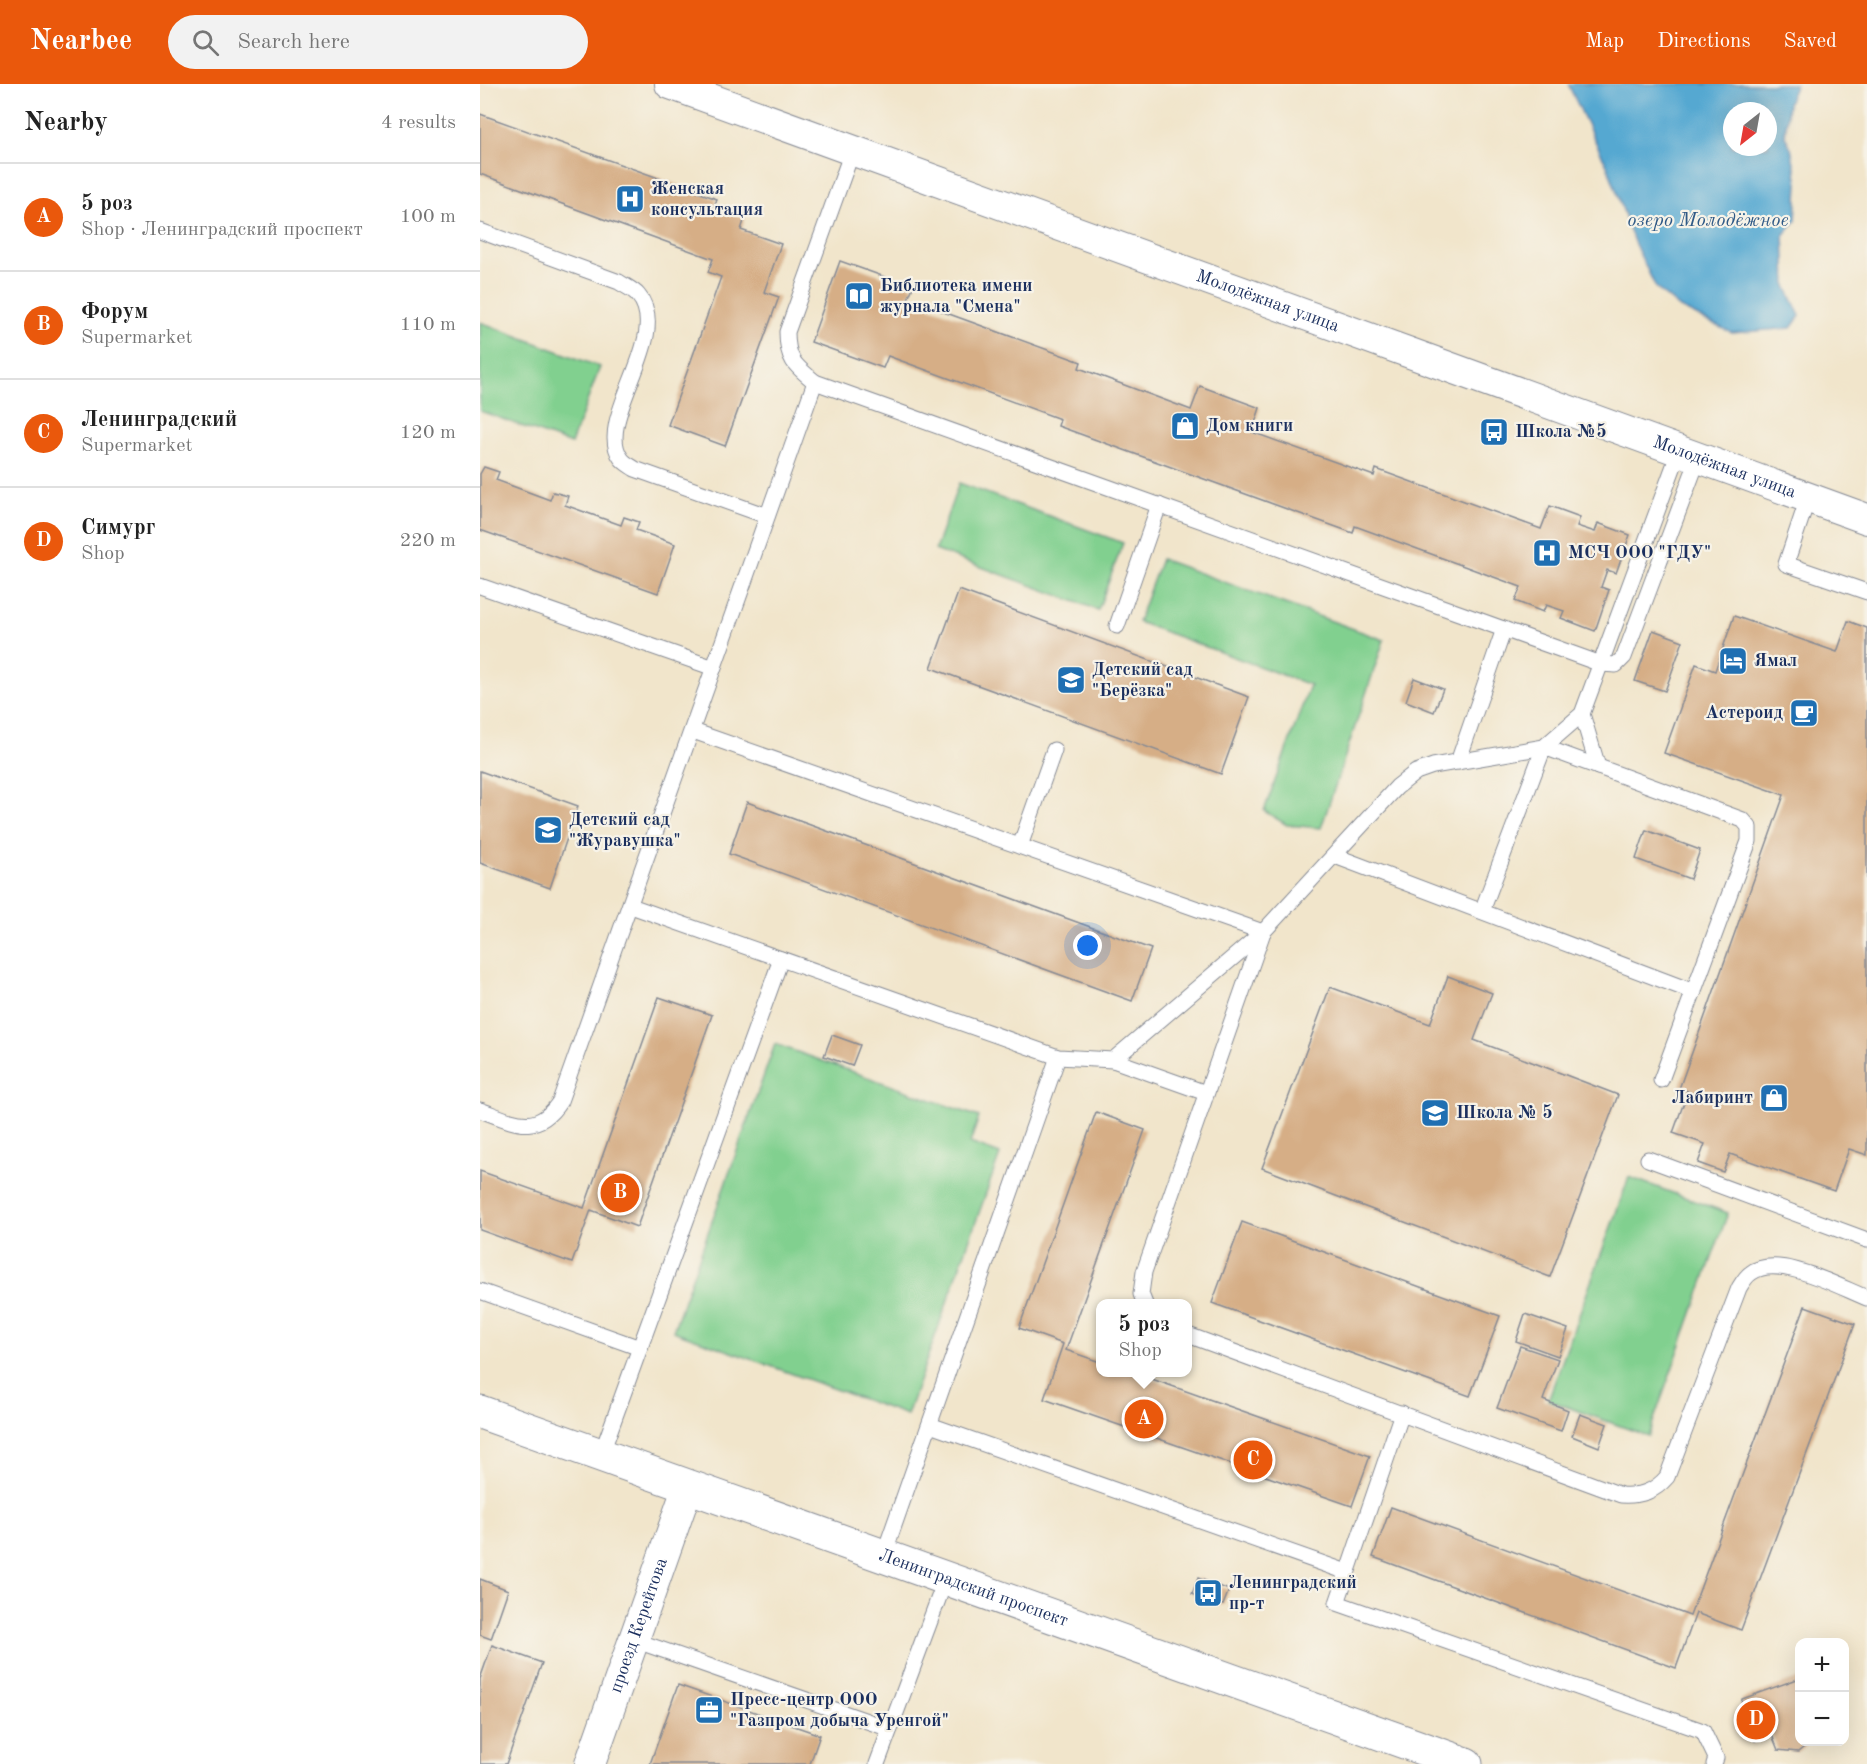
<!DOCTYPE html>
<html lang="en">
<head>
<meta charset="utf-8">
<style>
  body { margin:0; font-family:"Old Standard TT",serif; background:#f2f2f2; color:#222 }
  .controls { position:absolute; right:18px; bottom:18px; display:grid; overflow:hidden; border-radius:12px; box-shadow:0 6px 24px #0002 }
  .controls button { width:54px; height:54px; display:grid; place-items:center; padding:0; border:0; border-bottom:2px solid #e0e0e0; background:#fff; color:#222; font:30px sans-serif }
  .compass { position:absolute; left:1243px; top:18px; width:54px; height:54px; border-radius:50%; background:#fff; box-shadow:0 6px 24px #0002; rotate:211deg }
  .you { position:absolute; left:608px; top:862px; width:21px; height:21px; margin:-15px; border:4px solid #fff; border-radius:50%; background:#1a73e8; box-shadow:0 0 0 9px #1a73e833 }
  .badge { display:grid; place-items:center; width:39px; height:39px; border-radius:50%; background:#ea580c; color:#fff; font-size:20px; font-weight:700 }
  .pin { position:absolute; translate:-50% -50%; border:3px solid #fff; box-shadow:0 2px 6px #0006 }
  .popup { position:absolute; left:616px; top:1215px; width:96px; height:78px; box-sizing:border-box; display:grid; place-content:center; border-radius:12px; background:#fff; filter:drop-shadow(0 2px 4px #0005); font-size:20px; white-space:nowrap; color:#767676 }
  .popup b { font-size:22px; color:#222 }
  .popup::after { content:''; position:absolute; left:50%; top:100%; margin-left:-12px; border:12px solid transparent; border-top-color:#fff }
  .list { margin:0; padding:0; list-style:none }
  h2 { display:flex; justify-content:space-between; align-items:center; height:78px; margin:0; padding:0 24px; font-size:26px }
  h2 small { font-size:20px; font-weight:400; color:#767676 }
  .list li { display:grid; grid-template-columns:39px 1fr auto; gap:18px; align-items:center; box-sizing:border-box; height:108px; padding:0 24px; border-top:2px solid #e0e0e0 }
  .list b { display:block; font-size:22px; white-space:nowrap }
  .list p { margin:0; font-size:20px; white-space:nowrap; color:#767676 }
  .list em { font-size:20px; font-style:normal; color:#767676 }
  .icon { flex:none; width:33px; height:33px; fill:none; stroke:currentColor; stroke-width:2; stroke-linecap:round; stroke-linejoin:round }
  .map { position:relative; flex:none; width:1387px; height:1680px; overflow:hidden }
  header { display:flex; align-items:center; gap:36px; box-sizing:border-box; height:84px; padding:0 30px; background:#ea580c; color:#fff }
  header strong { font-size:28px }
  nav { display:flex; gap:33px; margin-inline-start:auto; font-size:21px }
  .search { width:420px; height:54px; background:#f2f2f2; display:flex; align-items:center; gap:15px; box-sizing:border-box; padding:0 21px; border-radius:33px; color:#767676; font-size:22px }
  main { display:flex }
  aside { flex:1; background:#fff }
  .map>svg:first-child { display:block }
</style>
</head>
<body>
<header>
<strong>Nearbee</strong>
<div class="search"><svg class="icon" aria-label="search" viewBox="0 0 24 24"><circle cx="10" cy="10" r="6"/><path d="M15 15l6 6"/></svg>Search here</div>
<nav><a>Map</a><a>Directions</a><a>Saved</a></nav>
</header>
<main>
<aside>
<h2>Nearby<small>4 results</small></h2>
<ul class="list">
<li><span class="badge">A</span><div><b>5 роз</b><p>Shop · Ленинградский проспект</p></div><em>100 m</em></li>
<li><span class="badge">B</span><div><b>Форум</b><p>Supermarket</p></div><em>110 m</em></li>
<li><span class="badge">C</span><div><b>Ленинградский</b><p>Supermarket</p></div><em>120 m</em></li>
<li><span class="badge">D</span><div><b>Симург</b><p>Shop</p></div><em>220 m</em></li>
</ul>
</aside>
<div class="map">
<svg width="1387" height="1680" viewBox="0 0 1387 1680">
  <rect width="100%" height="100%" fill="#f7f3e8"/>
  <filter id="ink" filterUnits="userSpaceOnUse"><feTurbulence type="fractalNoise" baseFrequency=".0167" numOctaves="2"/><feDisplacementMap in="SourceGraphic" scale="12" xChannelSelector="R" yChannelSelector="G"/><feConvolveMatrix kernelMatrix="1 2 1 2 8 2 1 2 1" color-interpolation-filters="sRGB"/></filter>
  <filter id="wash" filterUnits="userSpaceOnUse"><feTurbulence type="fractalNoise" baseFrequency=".008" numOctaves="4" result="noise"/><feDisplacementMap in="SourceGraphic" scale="24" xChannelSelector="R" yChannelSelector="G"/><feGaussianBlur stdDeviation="1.35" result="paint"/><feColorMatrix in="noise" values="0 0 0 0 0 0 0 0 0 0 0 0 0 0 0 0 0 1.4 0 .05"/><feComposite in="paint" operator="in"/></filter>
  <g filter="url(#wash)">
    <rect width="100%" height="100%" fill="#f1e5cb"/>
    <g fill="#81d08f" stroke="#4e8076" stroke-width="1.5">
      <path d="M0,238l120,45 -29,77 -91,-33z"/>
      <path d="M479,399l164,60 -25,67 -163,-60z"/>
      <path d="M681,475l223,81 -63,188 -34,-3 -23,-14 46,-126 -172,-63z"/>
      <path d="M295,960l204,73 -9,26 30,11 -93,261 -234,-84z"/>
      <path d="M1149,1093l99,36 -80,223 -100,-36z"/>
    </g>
    <path fill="#55a8d1" stroke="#386c98" stroke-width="1.5" fill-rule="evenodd" d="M1088,0h228l-8,19 -3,33 6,12 7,35 -2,38 -12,13 2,52 14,30 -9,12 -59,5 -52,-25 -24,-20 -22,-46 -25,-72zM1252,27h36v36h-36z"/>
    <g id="blocks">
      <g fill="#d6ae86">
        <path d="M0,30l237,85 -3,8 31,11 -4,12 40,14 -17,48 15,5 -54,149 -57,-21 53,-148 -13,-5 5,-13 -233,-85z"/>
        <path d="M360,177l73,26 -5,12 173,63 -2,6 112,42 9,-24 60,22 -8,24 122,44 2,-7 165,60 9,-23 30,11 -3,9 18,6 3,-9 32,12 -14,38 -9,-3 -6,17 8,3 -14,41 -34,-13 3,-7 -18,-6 -3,7 -28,-11 6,-14 -166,-61 -2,7 -295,-107 2,-7 -172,-63 -5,12 -72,-26z"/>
        <path d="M4,383l15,5 -3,8 54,20 3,-8 15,4 -3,9 56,20 3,-8 15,5 -3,8 39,14 -17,49 -178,-63v-56z"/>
        <path d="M479,506l290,107 -28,77 -290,-106z"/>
        <path d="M1254,532l103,36 11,-31 19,7v527l-18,-6 -15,42 -104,-37 -7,18 -25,-9 7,-19 -32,-11 15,-42 -9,-2 105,-294 -120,-42 32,-89 19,7z"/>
        <path d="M1173,546l30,11 -18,50 -30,-10z"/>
        <path d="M934,594l29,11 -9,23 -28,-11z"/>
        <path d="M0,687l98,35 -28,82 -70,-25z"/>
        <path d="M267,718l404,147 -19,52 -403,-147z"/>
        <path d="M1166,746l54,20 -10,29 -54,-20z"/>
        <path d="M968,892l44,17 -18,47 144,55 -68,182 -288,-109 68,-181 100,37z"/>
        <path d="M179,913l53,18 -75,212 -46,-17 -19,53 -92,-33v-59l104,37z"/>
        <path d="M352,951l28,10 -8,21 -28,-10z"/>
        <path d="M616,1028l49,18 -79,220 34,12v10h32l238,84 -18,50 -308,-107 19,-55 -44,-16z"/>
        <path d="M762,1138l258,94 -30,80 -258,-93z"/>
        <path d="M1325,1222l50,18 -114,306 -45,-17 -20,55 -303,-111 18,-50 299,109z"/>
        <path d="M1045,1230l43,15 -10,27 -42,-15z"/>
        <path d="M1040,1262l38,13 -15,41 25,10 -7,21 -64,-23z"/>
        <path d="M1100,1330l27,10 -8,23 -27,-11z"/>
        <path d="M718,1494l31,12 -6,15 -31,-11z"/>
        <path d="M0,1495l28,11 -17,49 -11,-4z"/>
        <path d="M12,1561l50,18 -36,101h-26v-85z"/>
        <path d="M1320,1594v64h10l-12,10 -20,-2 -6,-15 -17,6 -17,-16 4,-26z"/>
        <path d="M198,1601l142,50 -10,29h-160z"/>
      </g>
    </g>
  </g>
  <g filter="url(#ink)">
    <use href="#blocks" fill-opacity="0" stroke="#868a94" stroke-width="1.5"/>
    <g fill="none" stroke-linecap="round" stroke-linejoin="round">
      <g stroke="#868a94" stroke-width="17">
        <g id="service">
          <path d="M0,147l139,51c6,4 15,8 19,13 36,41 -45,125 -17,163 3,5 10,8 14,11l132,47"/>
          <path d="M335,298l786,282 15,1 8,-8 74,-198"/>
          <path d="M1328,414l-22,66 81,28"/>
          <path d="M0,502l234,82"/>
          <path d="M637,542l42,-121"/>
          <path d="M1102,630l16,53"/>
          <path d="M213,647l570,201"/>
          <path d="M978,678l46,-133"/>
          <path d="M540,762l34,-96"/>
          <path d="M855,772l359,136"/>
          <path d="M151,822l427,151 55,3 150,-128 134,-145 19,-15 17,-6 111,-19 38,-33 97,-262"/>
          <path d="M1002,827l62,-164 199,73 6,7v14l-88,239"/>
          <path d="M633,976l93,33"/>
          <path d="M0,1026c33,12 57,27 80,-9l255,-719c-21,-17 -28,-23 -28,-50l66,-183"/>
          <path d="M1168,1075l219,81"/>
          <path d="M0,1207l160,57"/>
          <path d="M665,1220l-4,-10 3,-22 118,-337"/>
          <path d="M708,1251l433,160c20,1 33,-3 46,-18l72,-189c3,-5 7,-12 12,-15 27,-20 88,14 116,25"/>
          <path d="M922,1329l-65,190 366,128 13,27 -2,6"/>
          <path d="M450,1341l417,147"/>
          <path d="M121,1371l180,-496"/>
          <path d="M404,1470l174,-497"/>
          <path d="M154,1556l256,89"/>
          <path d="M397,1680l69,-186"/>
        </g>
      </g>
      <g stroke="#868a94" stroke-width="32">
        <g id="minor">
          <path id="s1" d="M190,0l1197,435"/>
          <path id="s2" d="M110,1680l98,-278"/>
        </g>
      </g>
      <g stroke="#868a94" stroke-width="35">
        <g id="secondary">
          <path id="s3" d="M0,1328l986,352"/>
        </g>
      </g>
      <use href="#service" stroke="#fff" stroke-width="15"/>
      <use href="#minor" stroke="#fff" stroke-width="30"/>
      <use href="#secondary" stroke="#fff" stroke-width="33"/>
    </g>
  </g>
  <defs>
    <g id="hospital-square" transform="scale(1.5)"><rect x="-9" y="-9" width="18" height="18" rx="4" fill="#1f6fb2" stroke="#f7f3e8"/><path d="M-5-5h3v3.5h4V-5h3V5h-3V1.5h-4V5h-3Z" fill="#fff"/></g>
    <g id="library-square" transform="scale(1.5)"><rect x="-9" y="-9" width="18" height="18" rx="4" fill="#1f6fb2" stroke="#f7f3e8"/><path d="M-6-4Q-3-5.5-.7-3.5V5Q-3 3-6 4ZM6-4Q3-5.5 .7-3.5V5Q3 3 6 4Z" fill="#fff"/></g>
    <g id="shop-square" transform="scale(1.5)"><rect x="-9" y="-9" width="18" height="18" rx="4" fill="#1f6fb2" stroke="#f7f3e8"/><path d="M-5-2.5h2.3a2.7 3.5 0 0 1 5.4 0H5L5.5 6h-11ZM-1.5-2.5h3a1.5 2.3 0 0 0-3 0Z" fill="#fff"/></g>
    <g id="bus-square" transform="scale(1.5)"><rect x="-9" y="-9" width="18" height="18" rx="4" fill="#1f6fb2" stroke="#f7f3e8"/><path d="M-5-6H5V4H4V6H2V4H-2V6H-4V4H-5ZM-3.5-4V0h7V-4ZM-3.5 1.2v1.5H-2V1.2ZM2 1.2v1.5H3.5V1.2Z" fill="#fff"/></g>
    <g id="hotel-square" transform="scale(1.5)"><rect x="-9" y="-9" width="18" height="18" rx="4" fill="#1f6fb2" stroke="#f7f3e8"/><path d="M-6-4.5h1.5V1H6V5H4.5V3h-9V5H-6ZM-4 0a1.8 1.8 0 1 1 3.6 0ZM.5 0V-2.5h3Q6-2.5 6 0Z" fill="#fff"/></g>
    <g id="school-square" transform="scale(1.5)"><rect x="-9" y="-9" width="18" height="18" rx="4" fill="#1f6fb2" stroke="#f7f3e8"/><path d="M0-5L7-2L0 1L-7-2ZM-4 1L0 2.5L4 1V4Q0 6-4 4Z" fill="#fff"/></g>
    <g id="cafe-square" transform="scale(1.5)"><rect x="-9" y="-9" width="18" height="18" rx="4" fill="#1f6fb2" stroke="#f7f3e8"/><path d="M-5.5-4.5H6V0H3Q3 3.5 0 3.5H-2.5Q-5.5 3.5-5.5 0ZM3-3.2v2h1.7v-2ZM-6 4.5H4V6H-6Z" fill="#fff"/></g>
    <g id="office-square" transform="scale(1.5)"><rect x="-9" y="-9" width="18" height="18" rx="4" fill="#1f6fb2" stroke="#f7f3e8"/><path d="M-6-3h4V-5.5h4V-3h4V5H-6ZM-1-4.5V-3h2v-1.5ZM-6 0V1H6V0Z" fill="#fff"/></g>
  </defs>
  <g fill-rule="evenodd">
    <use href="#hospital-square" x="150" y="115"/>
    <use href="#library-square" x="379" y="212"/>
    <use href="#shop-square" x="705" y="342"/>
    <use href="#bus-square" x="1014" y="348"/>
    <use href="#hospital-square" x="1067" y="469"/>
    <use href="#hotel-square" x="1253" y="577"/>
    <use href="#school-square" x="591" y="596"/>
    <use href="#cafe-square" x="1324" y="629"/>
    <use href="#school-square" x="68" y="746"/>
    <use href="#shop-square" x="1294" y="1014"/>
    <use href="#school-square" x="955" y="1029"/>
    <use href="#bus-square" x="728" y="1509"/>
    <use href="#office-square" x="229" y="1626"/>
  </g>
  <g text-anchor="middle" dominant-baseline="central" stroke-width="4.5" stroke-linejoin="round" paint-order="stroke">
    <g font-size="18" font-weight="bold" fill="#1b2f5e" stroke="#f7f3e8" text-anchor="start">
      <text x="171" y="105">Женская<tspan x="171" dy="21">консультация</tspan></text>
      <text x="400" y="202">Библиотека имени<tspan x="400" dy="21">журнала "Смена"</tspan></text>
      <text x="726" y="342">Дом книги</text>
      <text x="1035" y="348">Школа №5</text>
      <text x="1088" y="469">МСЧ ООО "ГДУ"</text>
      <text x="1274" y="577">Ямал</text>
      <text x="612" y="586">Детский сад<tspan x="612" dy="21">"Берёзка"</tspan></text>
      <text x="1303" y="629" text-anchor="end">Астероид</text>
      <text x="89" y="736">Детский сад<tspan x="89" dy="21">"Журавушка"</tspan></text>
      <text x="1273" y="1014" text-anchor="end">Лабиринт</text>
      <text x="976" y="1029">Школа № 5</text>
      <text x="749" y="1499">Ленинградский<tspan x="749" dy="21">пр-т</tspan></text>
      <text x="250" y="1616">Пресс-центр ООО<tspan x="250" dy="21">"Газпром добыча Уренгой"</tspan></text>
    </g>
    <g font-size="18" fill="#1b2f5e" stroke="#f7f3e8">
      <text stroke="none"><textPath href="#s1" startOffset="636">Молодёжная улица</textPath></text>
      <text stroke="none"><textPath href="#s1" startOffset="1122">Молодёжная улица</textPath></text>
      <text stroke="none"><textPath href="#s3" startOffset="524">Ленинградский проспект</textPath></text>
      <text stroke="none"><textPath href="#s2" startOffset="147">проезд Керейтова</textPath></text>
    </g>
    <g font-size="20" font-style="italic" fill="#2f5986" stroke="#f7f3e8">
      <text x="1228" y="137">озеро Молодёжное</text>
    </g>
  </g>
</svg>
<div class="controls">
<button>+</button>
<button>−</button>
</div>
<svg class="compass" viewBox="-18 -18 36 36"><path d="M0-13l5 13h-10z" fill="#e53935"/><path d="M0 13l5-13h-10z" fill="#767676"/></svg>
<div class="you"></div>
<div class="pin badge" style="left:664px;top:1335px">A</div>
<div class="popup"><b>5 роз</b>Shop</div>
<div class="pin badge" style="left:140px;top:1109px">B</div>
<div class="pin badge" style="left:773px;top:1376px">C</div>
<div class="pin badge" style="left:1276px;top:1636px">D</div>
</div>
</main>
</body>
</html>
